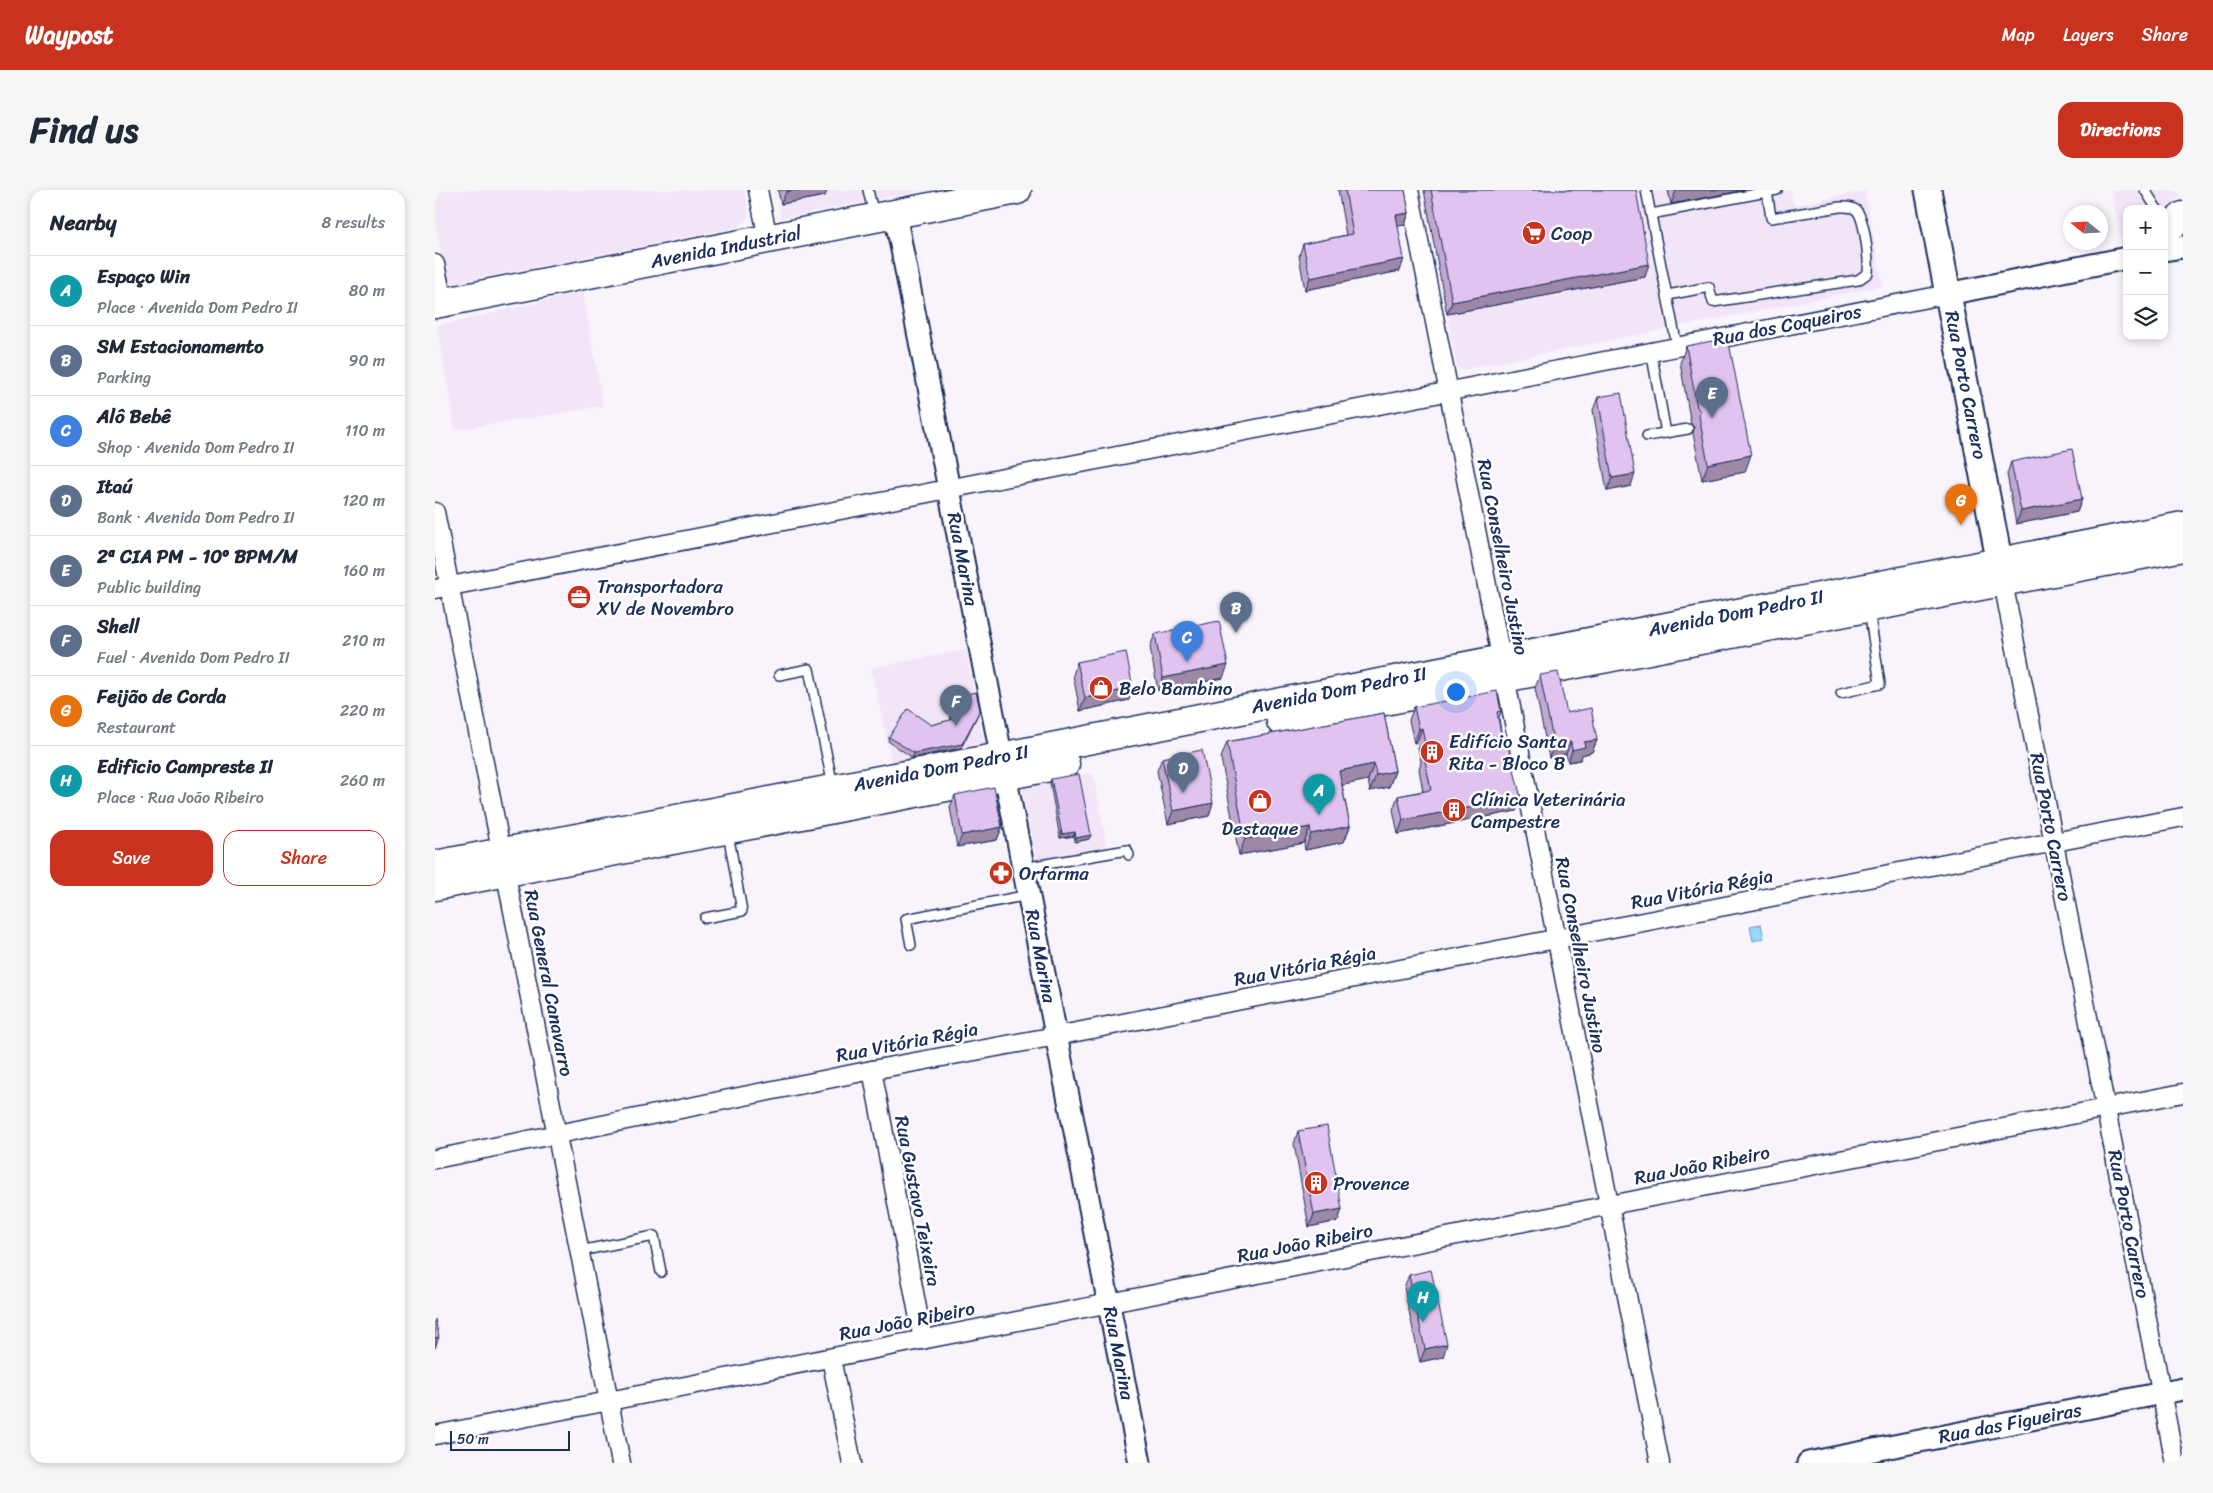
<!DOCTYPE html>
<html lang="en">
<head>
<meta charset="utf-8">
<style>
  body { margin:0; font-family:Sriracha,sans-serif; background:#f6f6f7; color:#1f2937 }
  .controls { position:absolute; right:15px; top:15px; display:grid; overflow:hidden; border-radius:10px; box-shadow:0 2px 8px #0003 }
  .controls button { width:45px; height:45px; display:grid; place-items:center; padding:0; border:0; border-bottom:1px solid #e0e1e3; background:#fff; color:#1f2937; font:25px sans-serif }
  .compass { position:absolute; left:1628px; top:15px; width:45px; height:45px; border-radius:50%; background:#fff; box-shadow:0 2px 8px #0003; rotate:288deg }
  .scale { position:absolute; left:15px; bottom:12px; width:120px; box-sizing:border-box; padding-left:5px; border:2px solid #1b2f5e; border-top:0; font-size:14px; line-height:18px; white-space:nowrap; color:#1b2f5e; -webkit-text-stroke:4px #fff; paint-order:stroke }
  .you { position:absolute; left:1020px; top:501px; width:18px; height:18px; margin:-12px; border:4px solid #fff; border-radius:50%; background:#1a73e8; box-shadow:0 0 0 8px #1a73e833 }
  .badge { display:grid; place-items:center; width:32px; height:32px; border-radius:50%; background:#c8321e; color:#fff; font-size:16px; font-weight:700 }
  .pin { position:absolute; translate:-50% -41px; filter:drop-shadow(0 1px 2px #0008) }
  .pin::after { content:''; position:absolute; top:26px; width:18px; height:15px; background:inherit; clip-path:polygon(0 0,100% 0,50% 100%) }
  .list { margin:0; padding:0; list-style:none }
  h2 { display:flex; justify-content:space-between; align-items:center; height:65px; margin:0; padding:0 20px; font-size:21px }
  h2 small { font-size:16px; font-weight:400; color:#747a83 }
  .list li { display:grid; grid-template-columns:32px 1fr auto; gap:15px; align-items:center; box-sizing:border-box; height:70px; padding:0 20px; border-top:1px solid #e0e1e3 }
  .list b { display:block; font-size:19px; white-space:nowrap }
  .list p { margin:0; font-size:16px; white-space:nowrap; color:#747a83 }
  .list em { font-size:16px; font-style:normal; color:#747a83 }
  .actions { display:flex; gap:10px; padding:15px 20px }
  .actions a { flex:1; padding:11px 0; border:1px solid #c8321e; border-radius:15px; text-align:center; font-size:18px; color:#c8321e }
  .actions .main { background:#c8321e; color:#fff }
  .icon { flex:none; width:28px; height:28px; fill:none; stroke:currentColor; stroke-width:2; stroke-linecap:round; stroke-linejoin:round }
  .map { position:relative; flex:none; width:1748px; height:1273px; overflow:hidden; border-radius:15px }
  header { display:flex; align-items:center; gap:30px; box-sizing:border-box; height:70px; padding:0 25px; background:#c8321e; color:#fff }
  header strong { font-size:24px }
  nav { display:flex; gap:28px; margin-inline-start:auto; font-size:18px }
  .intro { display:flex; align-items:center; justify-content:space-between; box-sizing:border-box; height:120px; padding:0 30px }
  h1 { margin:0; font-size:35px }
  .button { padding:12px 22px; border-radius:15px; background:#c8321e; color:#fff; font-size:18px; font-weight:700 }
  main { display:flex; gap:30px; padding:0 30px }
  aside { flex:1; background:#fff; border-radius:15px; box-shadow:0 2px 8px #0003 }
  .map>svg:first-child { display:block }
</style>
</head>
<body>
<header>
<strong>Waypost</strong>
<nav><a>Map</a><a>Layers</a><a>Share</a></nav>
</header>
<div class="intro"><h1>Find us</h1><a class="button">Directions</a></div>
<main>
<aside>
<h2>Nearby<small>8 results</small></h2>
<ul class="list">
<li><span class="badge" style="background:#0f9aa8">A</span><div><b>Espaço Win</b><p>Place · Avenida Dom Pedro II</p></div><em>80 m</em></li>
<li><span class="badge" style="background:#5c6f8a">B</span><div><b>SM Estacionamento</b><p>Parking</p></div><em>90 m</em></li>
<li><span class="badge" style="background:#3f7fe0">C</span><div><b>Alô Bebê</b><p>Shop · Avenida Dom Pedro II</p></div><em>110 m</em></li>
<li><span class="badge" style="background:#5c6f8a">D</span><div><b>Itaú</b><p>Bank · Avenida Dom Pedro II</p></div><em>120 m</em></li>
<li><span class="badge" style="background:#5c6f8a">E</span><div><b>2ª CIA PM - 10º BPM/M</b><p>Public building</p></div><em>160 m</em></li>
<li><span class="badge" style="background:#5c6f8a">F</span><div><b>Shell</b><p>Fuel · Avenida Dom Pedro II</p></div><em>210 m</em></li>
<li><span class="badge" style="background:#e8710a">G</span><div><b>Feijão de Corda</b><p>Restaurant</p></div><em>220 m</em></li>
<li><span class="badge" style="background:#0f9aa8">H</span><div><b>Edificio Campreste II</b><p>Place · Rua João Ribeiro</p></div><em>260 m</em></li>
</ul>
<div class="actions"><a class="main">Save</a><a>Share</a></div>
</aside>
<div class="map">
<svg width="1748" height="1273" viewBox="0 0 1748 1273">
  <rect width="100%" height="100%" fill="#f9f3fc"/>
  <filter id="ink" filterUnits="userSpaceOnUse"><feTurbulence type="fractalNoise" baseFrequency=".02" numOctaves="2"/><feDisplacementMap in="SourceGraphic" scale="10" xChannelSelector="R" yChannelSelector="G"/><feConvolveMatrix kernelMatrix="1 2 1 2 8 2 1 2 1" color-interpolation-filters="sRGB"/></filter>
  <g filter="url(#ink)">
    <g fill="#f2e5f8">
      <path d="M0,0h309l5,25 -10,12 -291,57 -13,-62z"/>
      <path d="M341,0h150l-145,28z"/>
      <path d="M989,0h244l3,14 74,-14h45l4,15 71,-14 18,95 -422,84 -4,-3z"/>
      <path d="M1676,0h72v4l-19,16 -37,-1v30l-6,1z"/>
      <path d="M148,102l20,114 -148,24 -18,-104z"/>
      <path d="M531,460l19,98 -93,16 -21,-96z"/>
      <path d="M658,583l14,75 -71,12 -14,-73z"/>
    </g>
    <path fill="#99d9fa" stroke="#6795bc" d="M1326,734l3,14 -11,3 -3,-15z"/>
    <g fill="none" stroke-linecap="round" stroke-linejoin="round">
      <g stroke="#1b2f5e" stroke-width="12">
        <g id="service">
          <path d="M433,0l6,25"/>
          <path d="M1211,0l31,156"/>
          <path d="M1710,0l12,19"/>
          <path d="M1216,24l126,-24"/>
          <path d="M1233,105l41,-8 4,15 145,-22 10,-7c1,-12 -3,-55 -12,-63 -5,-4 -11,-3 -16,-3l-69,11 -4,-27"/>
          <path d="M1216,161l15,82"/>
          <path d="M1212,246l41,-7"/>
          <path d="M344,485l30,-6 24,117"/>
          <path d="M1406,503l39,-9 -11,-74"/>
          <path d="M588,678l104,-18 2,5"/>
          <path d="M270,728l37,-7 -14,-78"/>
          <path d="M476,755l-5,-26 122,-24"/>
          <path d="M145,1061l74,-15 7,36"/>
        </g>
      </g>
      <g stroke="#1b2f5e" stroke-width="21">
        <g id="minor">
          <path d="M323,0l10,49"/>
          <path d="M974,0l251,1273"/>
          <path d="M0,74l8,38"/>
          <path d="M0,322l186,951"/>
          <path d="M1568,392l172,881"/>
          <path d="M0,399l1513,-295"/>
          <path d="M437,880l51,270"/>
          <path d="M0,969l437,-89 184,-34 1127,-219"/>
          <path d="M396,1168l21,105"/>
          <path d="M0,1245l1748,-342"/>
        </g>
      </g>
      <g stroke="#1b2f5e" stroke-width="25">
        <g id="tertiary">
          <path d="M460,24l245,1249"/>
          <path d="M1729,60l19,-3"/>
          <path d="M1513,104l179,-36"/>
          <path d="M1373,1273l375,-74"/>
        </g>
      </g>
      <g stroke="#1b2f5e" stroke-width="29">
        <path id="secondary" d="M1493,0l75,390"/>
      </g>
      <g stroke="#1b2f5e" stroke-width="31">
        <g id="primary">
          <path d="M1729,42l19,-16"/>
          <path d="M0,114l582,-114"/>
          <path d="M846,531l902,-174"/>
          <path d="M0,675l591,-113 1157,-226"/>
          <path d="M0,696l630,-122"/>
        </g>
      </g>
      <use href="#service" stroke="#fff" stroke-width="9"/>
      <use href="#minor" stroke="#fff" stroke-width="18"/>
      <use href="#tertiary" stroke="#fff" stroke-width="21"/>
      <use href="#secondary" stroke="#fff" stroke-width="25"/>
      <use href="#primary" stroke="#fff" stroke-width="28"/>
    </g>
    <g fill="#c2a8ce" stroke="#1b2f5e">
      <path d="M343,0h49l-2,6 -44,8z"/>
      <path d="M903,0h67l4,23 -4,12 -7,1 2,45 -95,19 -6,-34 4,-12 43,-9z"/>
      <path d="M989,0h212l9,87 -198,37z"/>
      <path d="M1233,0h77l-74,14z"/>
      <path d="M1251,156l59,126 -43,8 -9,-47 1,-6 -3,-3 -11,-61z"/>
      <path d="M1163,207l33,89 -24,5 -14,-81z"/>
      <path d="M1576,272l71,37 -5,13 -61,12 -9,-50z"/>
      <path d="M720,444l68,44 -65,13 -8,-44z"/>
      <path d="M642,472l52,38 -49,11 -7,-36z"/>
      <path d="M1105,485l27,38 30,27 -5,12 -10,3 -2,5 -12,2 -2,-8 -17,4 -14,-70z"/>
      <path d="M514,508l31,12 -19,38 -48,10 -25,-17 1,-4 42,-12 20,-5 -4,-18z"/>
      <path d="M979,517l87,4 -2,7 3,21 19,59 -5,13 -118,23 -5,-25 5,-13 25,-5 -4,-22 2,-7 -4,-20 -3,1 -5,-23z"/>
      <path d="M949,523l11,58 -6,16 -19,4 -2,-11 -26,5 8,41 -6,16 -39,8 -1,-7 -65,12 -18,-97 6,-16z"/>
      <path d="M727,568l47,58 -41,8 -11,-53z"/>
      <path d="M616,589l38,60 -14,3 -1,-6 -14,2 -10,-55z"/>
      <path d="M520,605l47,32 -5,13 -40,7 -7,-40z"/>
      <path d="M863,941l44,78 -4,12 -29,6 -15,-83z"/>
      <path d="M974,1085l34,82 -23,5 -16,-74z"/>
    </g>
    <g fill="#9e88a8" stroke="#1b2f5e">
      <path d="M359,0h33l-2,6 -44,8 5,-12z"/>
      <path d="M1246,0h64l-74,14 5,-13z"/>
      <path d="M974,23l-4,12 -14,2 5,-12z"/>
      <path d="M969,69l-4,12 -95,19 5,-12z"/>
      <path d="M1214,74l-4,13 -198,37 5,-12z"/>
      <path d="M1316,265l-6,17 -43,8 6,-16z"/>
      <path d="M1200,284l-4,12 -24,5 5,-13z"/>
      <path d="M1647,309l-5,13 -61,12 5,-13z"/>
      <path d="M793,475l-5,13 -65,13 5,-13z"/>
      <path d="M698,498l-4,12 -49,11 5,-13z"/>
      <path d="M545,520l-19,38 -48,10 1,-5z"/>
      <path d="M987,538l-5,14 -3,1 5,-14z"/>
      <path d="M1162,550l-5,12 -10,3 -2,5 -12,2 4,-12 12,-8z"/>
      <path d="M1136,552l-5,12 -17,4 5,-13z"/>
      <path d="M939,574l-6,16 -34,7 5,-16z"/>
      <path d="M960,581l-6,16 -19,4 6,-16z"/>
      <path d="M1086,608l-5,13 -118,23 5,-14z"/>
      <path d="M778,613l-4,13 -41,8 5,-13z"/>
      <path d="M915,636l-6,16 -39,8 6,-16z"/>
      <path d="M567,637l-5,13 -40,7 5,-12z"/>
      <path d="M875,637l-6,16 -65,12 6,-16z"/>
      <path d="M640,642l-1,4 -14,2 2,-4z"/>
      <path d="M656,645l-2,4 -14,3 1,-4z"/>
      <path d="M907,1019l-4,12 -29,6 5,-13z"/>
      <path d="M4,1147l-4,11v-10z"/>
      <path d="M1012,1154l-4,13 -23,5 5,-13z"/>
    </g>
    <g fill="#e1c3f0" stroke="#1b2f5e">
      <path d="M910,0h60l4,23 -13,2 8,44 -94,19 -7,-34 50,-10z"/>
      <path d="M996,0h205l13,74 -197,38z"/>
      <path d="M1293,148l23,117 -43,9 -9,-48 1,-5 -3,-4 -11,-61z"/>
      <path d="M1186,203l14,81 -23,4 -14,-81z"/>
      <path d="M1637,259l10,50 -61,12 -10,-49z"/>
      <path d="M784,431l9,44 -65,13 -8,-44z"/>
      <path d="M691,462l7,36 -48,10 -8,-36z"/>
      <path d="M1123,482l9,41 24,-5 6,32 -13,2 1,5 -13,3 -1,-8 -17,3 -14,-70z"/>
      <path d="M1062,501l4,20 -4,1 5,27 4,-1 15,60 -118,22 -5,-24 33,-6 -7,-35h3l-5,-27 -3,1 -5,-22z"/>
      <path d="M541,502l4,18 -18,34 -48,9 -25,-16 19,-28 23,16 23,-6 -5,-21z"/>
      <path d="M949,523l11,58 -19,4 -2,-11 -35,7 11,55 -39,8 -1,-7 -65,12 -18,-97z"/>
      <path d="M767,560l11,53 -40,8 -11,-53z"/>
      <path d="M644,584l12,61 -15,3 -1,-6 -13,2 -11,-55z"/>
      <path d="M559,597l8,40 -40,8 -7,-40z"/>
      <path d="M892,936l15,83 -28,5 -16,-83z"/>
      <path d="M996,1080l16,74 -22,5 -16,-74z"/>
      <path d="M0,1129l4,18 -4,1z"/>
    </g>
  </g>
  <defs>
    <g id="supermarket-disc" transform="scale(1.25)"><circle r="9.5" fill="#c8321e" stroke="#fff"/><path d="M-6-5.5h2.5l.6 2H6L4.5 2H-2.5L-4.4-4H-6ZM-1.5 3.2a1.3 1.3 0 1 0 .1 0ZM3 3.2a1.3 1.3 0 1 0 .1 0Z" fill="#fff"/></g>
    <g id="office-disc" transform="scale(1.25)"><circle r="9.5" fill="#c8321e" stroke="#fff"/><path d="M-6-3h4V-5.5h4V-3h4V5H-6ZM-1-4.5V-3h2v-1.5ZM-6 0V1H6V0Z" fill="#fff"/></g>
    <g id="shop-disc" transform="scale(1.25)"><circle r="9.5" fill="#c8321e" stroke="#fff"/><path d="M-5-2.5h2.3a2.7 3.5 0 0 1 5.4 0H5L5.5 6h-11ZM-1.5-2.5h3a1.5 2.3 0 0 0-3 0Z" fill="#fff"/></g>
    <g id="building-disc" transform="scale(1.25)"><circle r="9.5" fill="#c8321e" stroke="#fff"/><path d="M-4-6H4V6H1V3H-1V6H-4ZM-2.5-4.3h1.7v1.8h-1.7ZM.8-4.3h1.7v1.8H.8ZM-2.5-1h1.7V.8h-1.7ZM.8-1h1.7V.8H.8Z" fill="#fff"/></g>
    <g id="pharmacy-disc" transform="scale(1.25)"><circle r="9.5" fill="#c8321e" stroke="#fff"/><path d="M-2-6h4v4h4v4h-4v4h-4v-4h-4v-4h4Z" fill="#fff"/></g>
  </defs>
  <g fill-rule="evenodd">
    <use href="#supermarket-disc" x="1099" y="43"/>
    <use href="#office-disc" x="144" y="407"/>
    <use href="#shop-disc" x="666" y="498"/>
    <use href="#building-disc" x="997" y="562"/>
    <use href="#shop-disc" x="825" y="611"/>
    <use href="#building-disc" x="1019" y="620"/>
    <use href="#pharmacy-disc" x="566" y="683"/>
    <use href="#building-disc" x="881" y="993"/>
  </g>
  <g text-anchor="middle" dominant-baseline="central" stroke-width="5" stroke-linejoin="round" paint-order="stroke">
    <g font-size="19" fill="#1b2f5e" stroke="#fff" text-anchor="start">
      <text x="1116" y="43">Coop</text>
      <text x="162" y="396">Transportadora<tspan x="162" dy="22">XV de Novembro</tspan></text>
      <text x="684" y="498">Belo Bambino</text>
      <text x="1014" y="551">Edifício Santa<tspan x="1014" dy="22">Rita - Bloco B</tspan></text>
      <text x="1036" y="609">Clínica Veterinária<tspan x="1036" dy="22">Campestre</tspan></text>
      <text x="825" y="638" text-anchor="middle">Destaque</text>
      <text x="584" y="683">Orfarma</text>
      <text x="898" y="993">Provence</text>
    </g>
    <g font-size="19" fill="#1b2f5e" stroke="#fff">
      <text transform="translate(291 57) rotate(-11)">Avenida Industrial</text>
      <text transform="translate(1352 135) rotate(-11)">Rua dos Coqueiros</text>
      <text transform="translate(1531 195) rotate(79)">Rua Porto Carrero</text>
      <text transform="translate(1068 367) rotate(79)">Rua Conselheiro Justino</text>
      <text transform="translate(528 369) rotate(79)">Rua Marina</text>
      <text transform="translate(1301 423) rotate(-11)">Avenida Dom Pedro II</text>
      <text transform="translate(904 500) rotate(-11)">Avenida Dom Pedro II</text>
      <text transform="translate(506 578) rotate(-11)">Avenida Dom Pedro II</text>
      <text transform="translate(1616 637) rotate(79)">Rua Porto Carrero</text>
      <text transform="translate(1267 699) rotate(-11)">Rua Vitória Régia</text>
      <text transform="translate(1146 765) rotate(79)">Rua Conselheiro Justino</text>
      <text transform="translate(606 766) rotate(79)">Rua Marina</text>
      <text transform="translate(870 776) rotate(-11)">Rua Vitória Régia</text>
      <text transform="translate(114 793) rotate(79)">Rua General Canavarro</text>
      <text transform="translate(472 852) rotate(-11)">Rua Vitória Régia</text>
      <text transform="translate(1267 975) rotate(-11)">Rua João Ribeiro</text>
      <text transform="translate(483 1011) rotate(79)">Rua Gustavo Teixeira</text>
      <text transform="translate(1694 1034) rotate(79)">Rua Porto Carrero</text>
      <text transform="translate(870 1053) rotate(-11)">Rua João Ribeiro</text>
      <text transform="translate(472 1131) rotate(-11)">Rua João Ribeiro</text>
      <text transform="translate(684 1163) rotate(79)">Rua Marina</text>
      <text transform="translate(1575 1233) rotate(-11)">Rua das Figueiras</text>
    </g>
  </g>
</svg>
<div class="controls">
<button>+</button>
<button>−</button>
<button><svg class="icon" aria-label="layers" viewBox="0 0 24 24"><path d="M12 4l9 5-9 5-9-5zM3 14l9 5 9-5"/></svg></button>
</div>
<svg class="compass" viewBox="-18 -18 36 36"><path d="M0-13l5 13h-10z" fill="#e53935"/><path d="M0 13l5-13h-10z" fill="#747a83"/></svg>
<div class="scale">50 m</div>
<div class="you"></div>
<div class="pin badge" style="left:884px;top:625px;background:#0f9aa8">A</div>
<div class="pin badge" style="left:801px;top:443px;background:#5c6f8a">B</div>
<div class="pin badge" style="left:752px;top:472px;background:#3f7fe0">C</div>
<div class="pin badge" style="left:748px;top:603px;background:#5c6f8a">D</div>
<div class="pin badge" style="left:1277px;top:228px;background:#5c6f8a">E</div>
<div class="pin badge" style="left:521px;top:536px;background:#5c6f8a">F</div>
<div class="pin badge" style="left:1526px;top:335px;background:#e8710a">G</div>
<div class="pin badge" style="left:988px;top:1132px;background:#0f9aa8">H</div>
</div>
</main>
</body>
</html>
